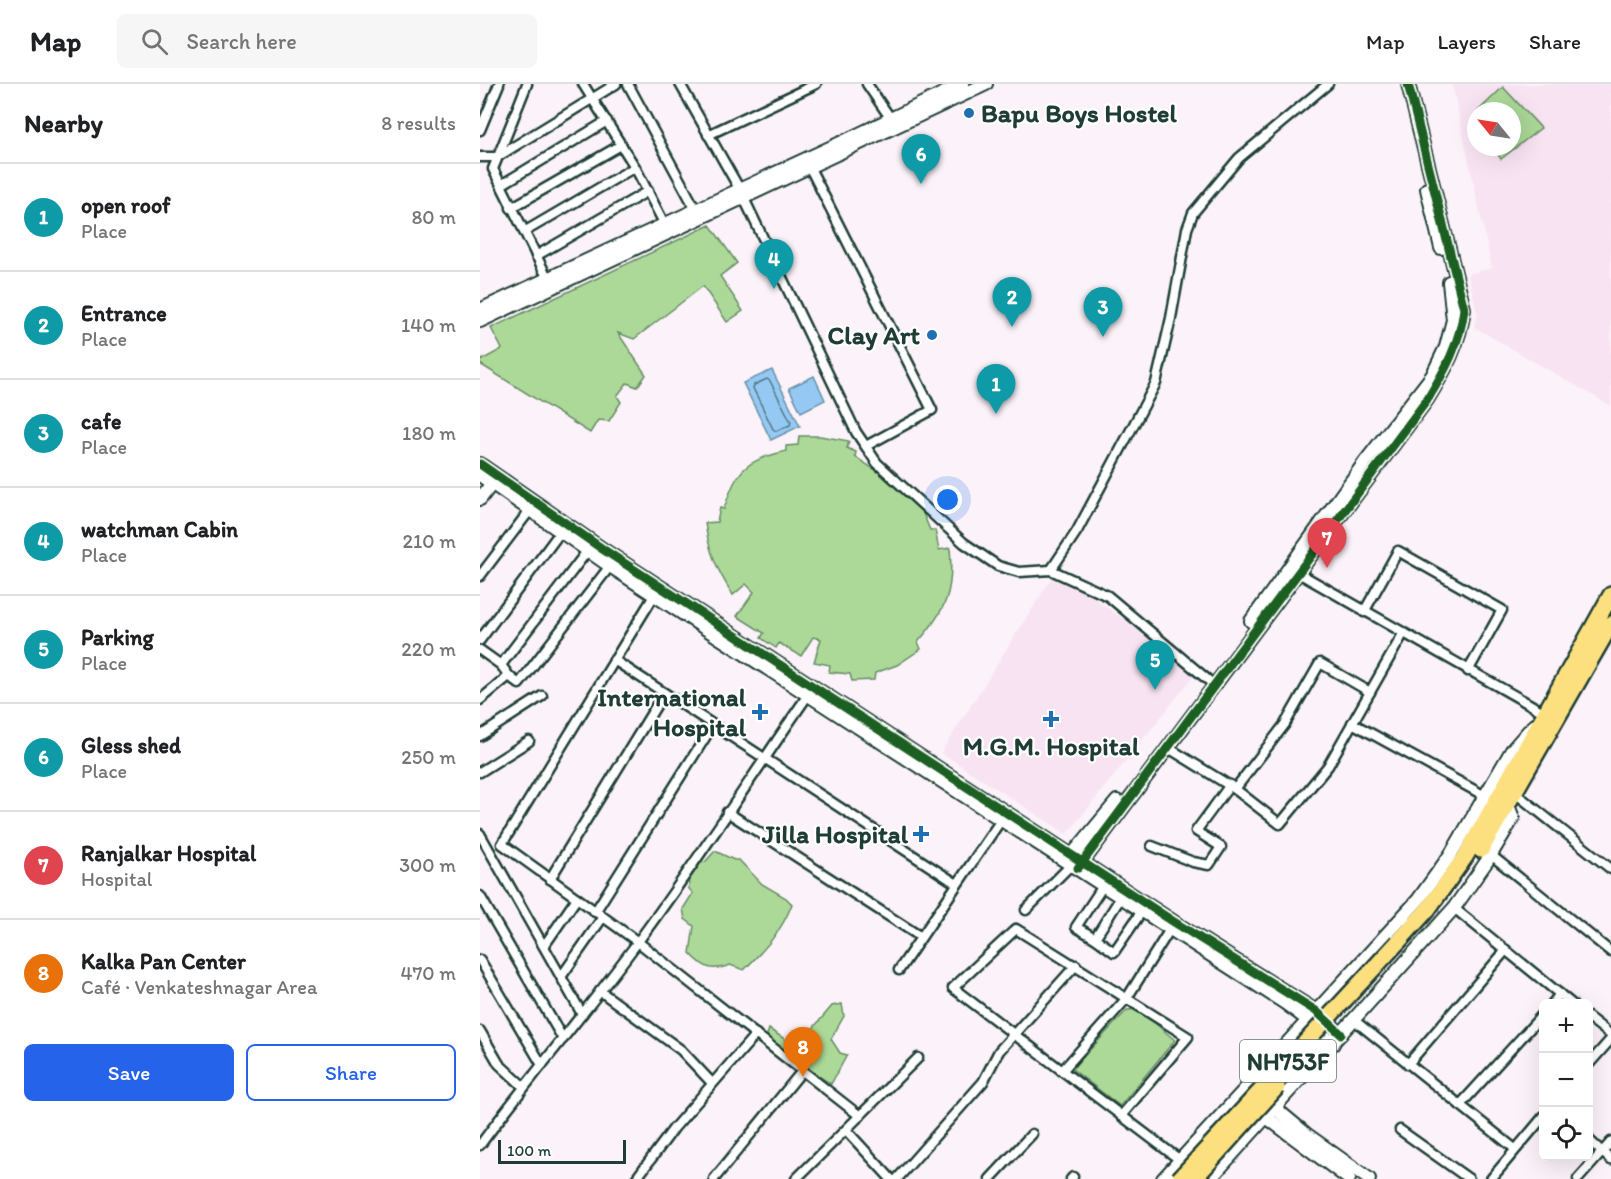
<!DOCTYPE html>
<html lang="en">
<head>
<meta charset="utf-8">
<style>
  body { margin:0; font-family:Itim,sans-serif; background:#f6f6f6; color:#202124 }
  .controls { position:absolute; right:18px; bottom:18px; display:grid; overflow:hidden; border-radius:9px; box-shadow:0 6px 24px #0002 }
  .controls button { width:54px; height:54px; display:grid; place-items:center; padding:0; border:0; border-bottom:2px solid #e0e0e0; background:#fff; color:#202124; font:30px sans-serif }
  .compass { position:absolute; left:987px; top:18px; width:54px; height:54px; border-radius:50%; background:#fff; box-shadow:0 6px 24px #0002; rotate:300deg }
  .scale { position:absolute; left:18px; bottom:15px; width:128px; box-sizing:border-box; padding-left:6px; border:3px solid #1f3d34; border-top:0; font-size:16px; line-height:21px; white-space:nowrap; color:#1f3d34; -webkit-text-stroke:4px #fff; paint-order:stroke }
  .you { position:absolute; left:468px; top:416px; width:21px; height:21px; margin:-15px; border:4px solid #fff; border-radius:50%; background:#1a73e8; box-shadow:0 0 0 9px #1a73e833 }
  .badge { display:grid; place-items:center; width:39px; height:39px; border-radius:50%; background:#2563eb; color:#fff; font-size:20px; font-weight:700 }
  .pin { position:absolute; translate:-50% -50px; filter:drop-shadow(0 2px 3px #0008) }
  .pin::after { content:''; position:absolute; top:32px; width:21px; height:18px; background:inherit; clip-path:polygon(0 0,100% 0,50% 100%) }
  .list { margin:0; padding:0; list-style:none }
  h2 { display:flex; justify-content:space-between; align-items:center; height:78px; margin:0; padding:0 24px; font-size:26px }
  h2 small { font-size:20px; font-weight:400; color:#757577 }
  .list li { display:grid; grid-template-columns:39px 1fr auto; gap:18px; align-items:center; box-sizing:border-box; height:108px; padding:0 24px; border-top:2px solid #e0e0e0 }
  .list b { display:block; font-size:22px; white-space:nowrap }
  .list p { margin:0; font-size:20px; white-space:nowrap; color:#757577 }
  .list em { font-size:20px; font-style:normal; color:#757577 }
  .actions { display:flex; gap:12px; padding:18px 24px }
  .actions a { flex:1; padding:14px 0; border:2px solid #2563eb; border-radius:9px; text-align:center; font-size:21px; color:#2563eb }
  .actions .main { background:#2563eb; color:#fff }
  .icon { flex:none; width:33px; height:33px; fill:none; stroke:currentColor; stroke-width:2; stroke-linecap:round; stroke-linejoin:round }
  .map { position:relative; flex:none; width:1131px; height:1095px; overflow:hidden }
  header { display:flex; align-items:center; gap:36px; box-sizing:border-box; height:84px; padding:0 30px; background:#fff; border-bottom:2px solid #e0e0e0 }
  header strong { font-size:28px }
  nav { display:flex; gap:33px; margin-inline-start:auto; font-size:21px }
  .search { width:420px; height:54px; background:#f6f6f6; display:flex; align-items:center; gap:15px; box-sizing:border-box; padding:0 21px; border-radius:9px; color:#757577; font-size:22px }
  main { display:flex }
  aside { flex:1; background:#fff }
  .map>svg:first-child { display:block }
</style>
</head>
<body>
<header>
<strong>Map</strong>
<div class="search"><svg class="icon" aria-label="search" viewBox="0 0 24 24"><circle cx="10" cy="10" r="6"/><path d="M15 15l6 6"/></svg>Search here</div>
<nav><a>Map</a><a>Layers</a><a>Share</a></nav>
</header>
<main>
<aside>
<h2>Nearby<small>8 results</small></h2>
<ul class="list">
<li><span class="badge" style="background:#0f9aa8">1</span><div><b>open roof</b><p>Place</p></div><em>80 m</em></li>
<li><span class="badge" style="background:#0f9aa8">2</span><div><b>Entrance</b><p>Place</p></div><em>140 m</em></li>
<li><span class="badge" style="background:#0f9aa8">3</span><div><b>cafe</b><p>Place</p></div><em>180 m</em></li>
<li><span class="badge" style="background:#0f9aa8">4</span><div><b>watchman Cabin</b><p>Place</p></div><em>210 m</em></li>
<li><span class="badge" style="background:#0f9aa8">5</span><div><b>Parking</b><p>Place</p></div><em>220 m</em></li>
<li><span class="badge" style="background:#0f9aa8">6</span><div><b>Gless shed</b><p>Place</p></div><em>250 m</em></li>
<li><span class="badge" style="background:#e0444e">7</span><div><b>Ranjalkar Hospital</b><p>Hospital</p></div><em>300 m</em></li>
<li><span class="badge" style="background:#e8710a">8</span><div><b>Kalka Pan Center</b><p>Café · Venkateshnagar Area</p></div><em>470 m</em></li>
</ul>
<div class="actions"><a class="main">Save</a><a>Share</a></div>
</aside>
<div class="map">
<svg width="1131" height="1095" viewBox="0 0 1131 1095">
  <rect width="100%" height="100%" fill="#fcf2f9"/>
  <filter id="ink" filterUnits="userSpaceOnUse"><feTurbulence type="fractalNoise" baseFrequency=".0167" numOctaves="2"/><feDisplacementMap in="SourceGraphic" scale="12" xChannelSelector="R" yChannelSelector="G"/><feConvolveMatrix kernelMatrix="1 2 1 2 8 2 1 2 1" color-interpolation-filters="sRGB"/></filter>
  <g filter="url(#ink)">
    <g fill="#f8e3f2" fill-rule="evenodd">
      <path d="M972,0h159v322l-137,-79 4,-11 -10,-42 24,-6zM996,27h36v36h-36z"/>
      <path d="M576,487l141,101 -130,162 -126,-81z"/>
    </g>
    <g fill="#acd998" stroke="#668b66" stroke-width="1.5">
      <path d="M1023,3l38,41 -40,31 -9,-12h20v-36h-34z"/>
      <path d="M230,141l27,38 -17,13 23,35 -16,11 -24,-36 -69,53 -16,-6 28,42 -9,12 -10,-4 -10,13 4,6 -12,19 -11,-1 -8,13 -110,-69v-3l22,-12 -11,-21z"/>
      <path d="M319,352h21l29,5 -2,7 9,4 -1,5 39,25 28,29 8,19h5l4,20 11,-2c4,44 -4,62 -32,94l3,7 -24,16 -22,8 -1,7 -22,1 -2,-7 -21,-2 1,-7 -16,-3 7,-23 -8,-2 -12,19 -22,-13 -3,5 -15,-10 3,-5 -27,-17 17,-24 -8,-8 -13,11c-16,-25 -24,-43 -28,-72l12,-1 3,-14 4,1c13,-40 21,-48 62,-58v-5l12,-1z"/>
      <path d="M235,767l19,9h5l23,24 24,14 6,6c-10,27 -28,46 -48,66l-14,-5c-19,7 -26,3 -40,-12l4,-27 -9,-7 -2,-10 10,-16 -4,-4 -1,-15 7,-10 10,-2z"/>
      <path d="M362,920l2,12 -13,23 9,14 7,2 -16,29 -39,-25 -5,-8 -16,-9 -4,-7 2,-6 28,18 35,-41z"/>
      <path d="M658,925l37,31 -55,66 -48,-37 55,-59z"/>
    </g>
    <g fill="#95c9f3" stroke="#6691a7" stroke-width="1.5">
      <path d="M292,286l28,56 -29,14 -28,-57z"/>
      <path d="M334,292l11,24 -24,12 -12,-24z"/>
    </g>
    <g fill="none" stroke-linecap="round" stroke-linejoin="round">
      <path stroke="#4e7580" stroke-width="1.5" d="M287,295l3,2 21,41 -1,3 -14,6 -3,-2 -20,-41 1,-3z"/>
      <g stroke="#1f3d34" stroke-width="13">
        <g id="street">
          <path d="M47,0l-34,85 57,114"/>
          <path d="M103,0l52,83 32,62"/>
          <path d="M148,0l68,126"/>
          <path d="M200,0l60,106 116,242 21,31 87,80 34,23 21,6 32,-2 57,26 100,84"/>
          <path d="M387,0l26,38"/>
          <path d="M0,46l19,-46"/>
          <path d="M228,51l108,-51"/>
          <path d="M0,73h17l119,-73"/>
          <path d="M328,80l124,246 -66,36"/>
          <path d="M21,101l106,-64"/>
          <path d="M31,124l110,-63"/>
          <path d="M44,148l111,-65"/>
          <path d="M56,172l112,-65"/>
          <path d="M571,486l26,-39 79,-148 15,-65 16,-89 6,-16 46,-55 89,-74"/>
          <path d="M815,487l250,142"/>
          <path d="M0,492l50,-66"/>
          <path d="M175,510l-153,250 136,98 222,174"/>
          <path d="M884,528l34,-61 104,59 -34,61"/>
          <path d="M0,556l81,-109"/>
          <path d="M0,566l21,15 8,11 10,8 91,-118"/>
          <path d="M134,576l343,224"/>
          <path d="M21,581l87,-115"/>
          <path d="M0,616l29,-24"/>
          <path d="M872,639l133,73"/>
          <path d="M0,652l62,-40"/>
          <path d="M687,663l68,42 45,35 48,-58 75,-132"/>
          <path d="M0,688l49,-31"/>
          <path d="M755,705l50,-65 35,-61 50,29"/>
          <path d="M1034,708l97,77"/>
          <path d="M247,728l194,125"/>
          <path d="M0,750l102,180"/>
          <path d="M672,762l41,16 16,3 12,-18 -25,-16 34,-46"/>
          <path d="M1011,771l120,97"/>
          <path d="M70,795l114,-186"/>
          <path d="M623,802l-27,41 19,11 26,-41"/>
          <path d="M0,812l83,143"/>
          <path d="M974,824l118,96"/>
          <path d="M546,826l45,-45"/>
          <path d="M115,828l118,-187"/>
          <path d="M615,854l19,14 28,-41"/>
          <path d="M64,862l33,-48"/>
          <path d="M0,876l62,105"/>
          <path d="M419,886l102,-150"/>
          <path d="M81,893l42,-60"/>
          <path d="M120,907l81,59 31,33"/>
          <path d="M1072,920l8,-10"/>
          <path d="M1108,933l23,18"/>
          <path d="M874,936l161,129"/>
          <path d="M0,947l19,33 25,23"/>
          <path d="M928,980l98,-114"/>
          <path d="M1108,981l23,-26"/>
          <path d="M582,987l65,-73 45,-72"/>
          <path d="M980,1021l84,-92"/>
          <path d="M641,1032l67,-79 -172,-108 -63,59 227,172"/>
          <path d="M366,1046l45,49"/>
          <path d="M920,1046l69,49"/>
          <path d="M1108,1055l23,21"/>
          <path d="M0,1061c51,-69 106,-133 157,-202 60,-81 115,-167 173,-251"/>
          <path d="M156,1095l38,-51 82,-94"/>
          <path d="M234,1095l88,-108"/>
          <path d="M316,1095l122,-121"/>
          <path d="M417,1095l86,-97 16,-31 77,-86"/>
          <path d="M510,1095l42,-45"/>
          <path d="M591,1095l2,-2"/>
          <path d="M1011,1095l53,-63"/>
          <path d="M1098,1095l33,-37"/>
        </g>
      </g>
      <g stroke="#1f3d34" stroke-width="16">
        <g id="secondary">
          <path d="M947,105l14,59"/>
          <path d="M0,226l367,-170 116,-56"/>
          <path d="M0,237l506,-237"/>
          <path d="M0,380l124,86 570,372 142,89 25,23"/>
          <path d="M0,391l130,91 107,70 568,367 23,17 25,24"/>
          <path d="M0,415l17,-22"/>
          <path d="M771,537l114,-159 67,-86 14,-29 7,-27 -4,-38"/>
          <path d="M587,777l50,-60"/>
          <path d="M599,783l348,-467c18,-29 33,-57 37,-91l-56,-225"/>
          <path d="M790,1020l36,30 63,45"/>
          <path d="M781,1029l88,66"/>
          <path d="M683,1095l255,-279 33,-46 61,-104 21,-24"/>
          <path d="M730,1095l244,-271 33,-47 26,-43 -6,-15"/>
        </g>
      </g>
      <g stroke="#1f3d34" stroke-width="20">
        <g id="highway">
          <path d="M1001,766l130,-226"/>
          <path d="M918,858l30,-33 37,-52 146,-262"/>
        </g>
      </g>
      <use href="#street" stroke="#fff" stroke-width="8"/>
      <use href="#secondary" stroke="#fff" stroke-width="12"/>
      <use href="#highway" stroke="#fce080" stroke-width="15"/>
      <g stroke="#1f3d34" stroke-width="20" stroke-linecap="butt">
        <g id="highway-bridge">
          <path d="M699,1095l219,-237"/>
          <path d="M714,1095l83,-92"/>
        </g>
      </g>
      <use href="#highway-bridge" stroke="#fce080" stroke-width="15"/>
      <g stroke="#fff" stroke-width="13">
        <g id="cycleway">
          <path d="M0,380l124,86 570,372 142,89 25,23"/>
          <path d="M598,784l349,-468c18,-29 33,-57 37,-91l-56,-225"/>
        </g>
      </g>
      <use href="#cycleway" stroke="#1b5e20" stroke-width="9"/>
    </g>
  </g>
  <g fill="#1f6fb2" stroke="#fff" stroke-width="2">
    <circle cx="489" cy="29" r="6"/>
    <circle cx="452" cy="251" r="6"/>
    <path d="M277 619h6v6h6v6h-6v6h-6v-6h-6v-6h6z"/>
    <path d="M568 626h6v6h6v6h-6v6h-6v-6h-6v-6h6z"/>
    <path d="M438 741h6v6h6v6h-6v6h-6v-6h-6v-6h6z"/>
  </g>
  <g text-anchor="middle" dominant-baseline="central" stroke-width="4.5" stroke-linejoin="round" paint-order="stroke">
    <rect fill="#fff" stroke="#627771" stroke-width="1.5" x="760" y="956" width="96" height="42" rx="4.5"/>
    <g font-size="24" font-weight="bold" fill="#1f3d34">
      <text x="808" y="977">NH753F</text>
    </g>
    <g font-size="26" font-weight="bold" fill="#1f3d34" stroke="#fff" text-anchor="end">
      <text x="501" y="29" text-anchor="start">Bapu Boys Hostel</text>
      <text x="440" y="251">Clay Art</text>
      <text x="266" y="613">International<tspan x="266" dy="30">Hospital</tspan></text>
      <text x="571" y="662" text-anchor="middle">M.G.M. Hospital</text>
      <text x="428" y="750">Jilla Hospital</text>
    </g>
  </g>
</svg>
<div class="controls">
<button>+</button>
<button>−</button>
<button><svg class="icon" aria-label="locate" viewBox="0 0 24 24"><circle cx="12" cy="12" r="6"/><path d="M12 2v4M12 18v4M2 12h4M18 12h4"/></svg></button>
</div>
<svg class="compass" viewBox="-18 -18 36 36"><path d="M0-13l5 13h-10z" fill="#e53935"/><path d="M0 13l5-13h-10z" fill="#757577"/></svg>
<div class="scale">100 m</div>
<div class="you"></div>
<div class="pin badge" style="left:516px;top:330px;background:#0f9aa8">1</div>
<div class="pin badge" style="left:532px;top:243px;background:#0f9aa8">2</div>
<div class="pin badge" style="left:623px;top:253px;background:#0f9aa8">3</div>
<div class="pin badge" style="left:294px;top:205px;background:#0f9aa8">4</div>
<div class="pin badge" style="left:675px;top:606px;background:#0f9aa8">5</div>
<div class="pin badge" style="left:441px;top:100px;background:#0f9aa8">6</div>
<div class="pin badge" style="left:847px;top:484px;background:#e0444e">7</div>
<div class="pin badge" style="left:323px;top:993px;background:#e8710a">8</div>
</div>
</main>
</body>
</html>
